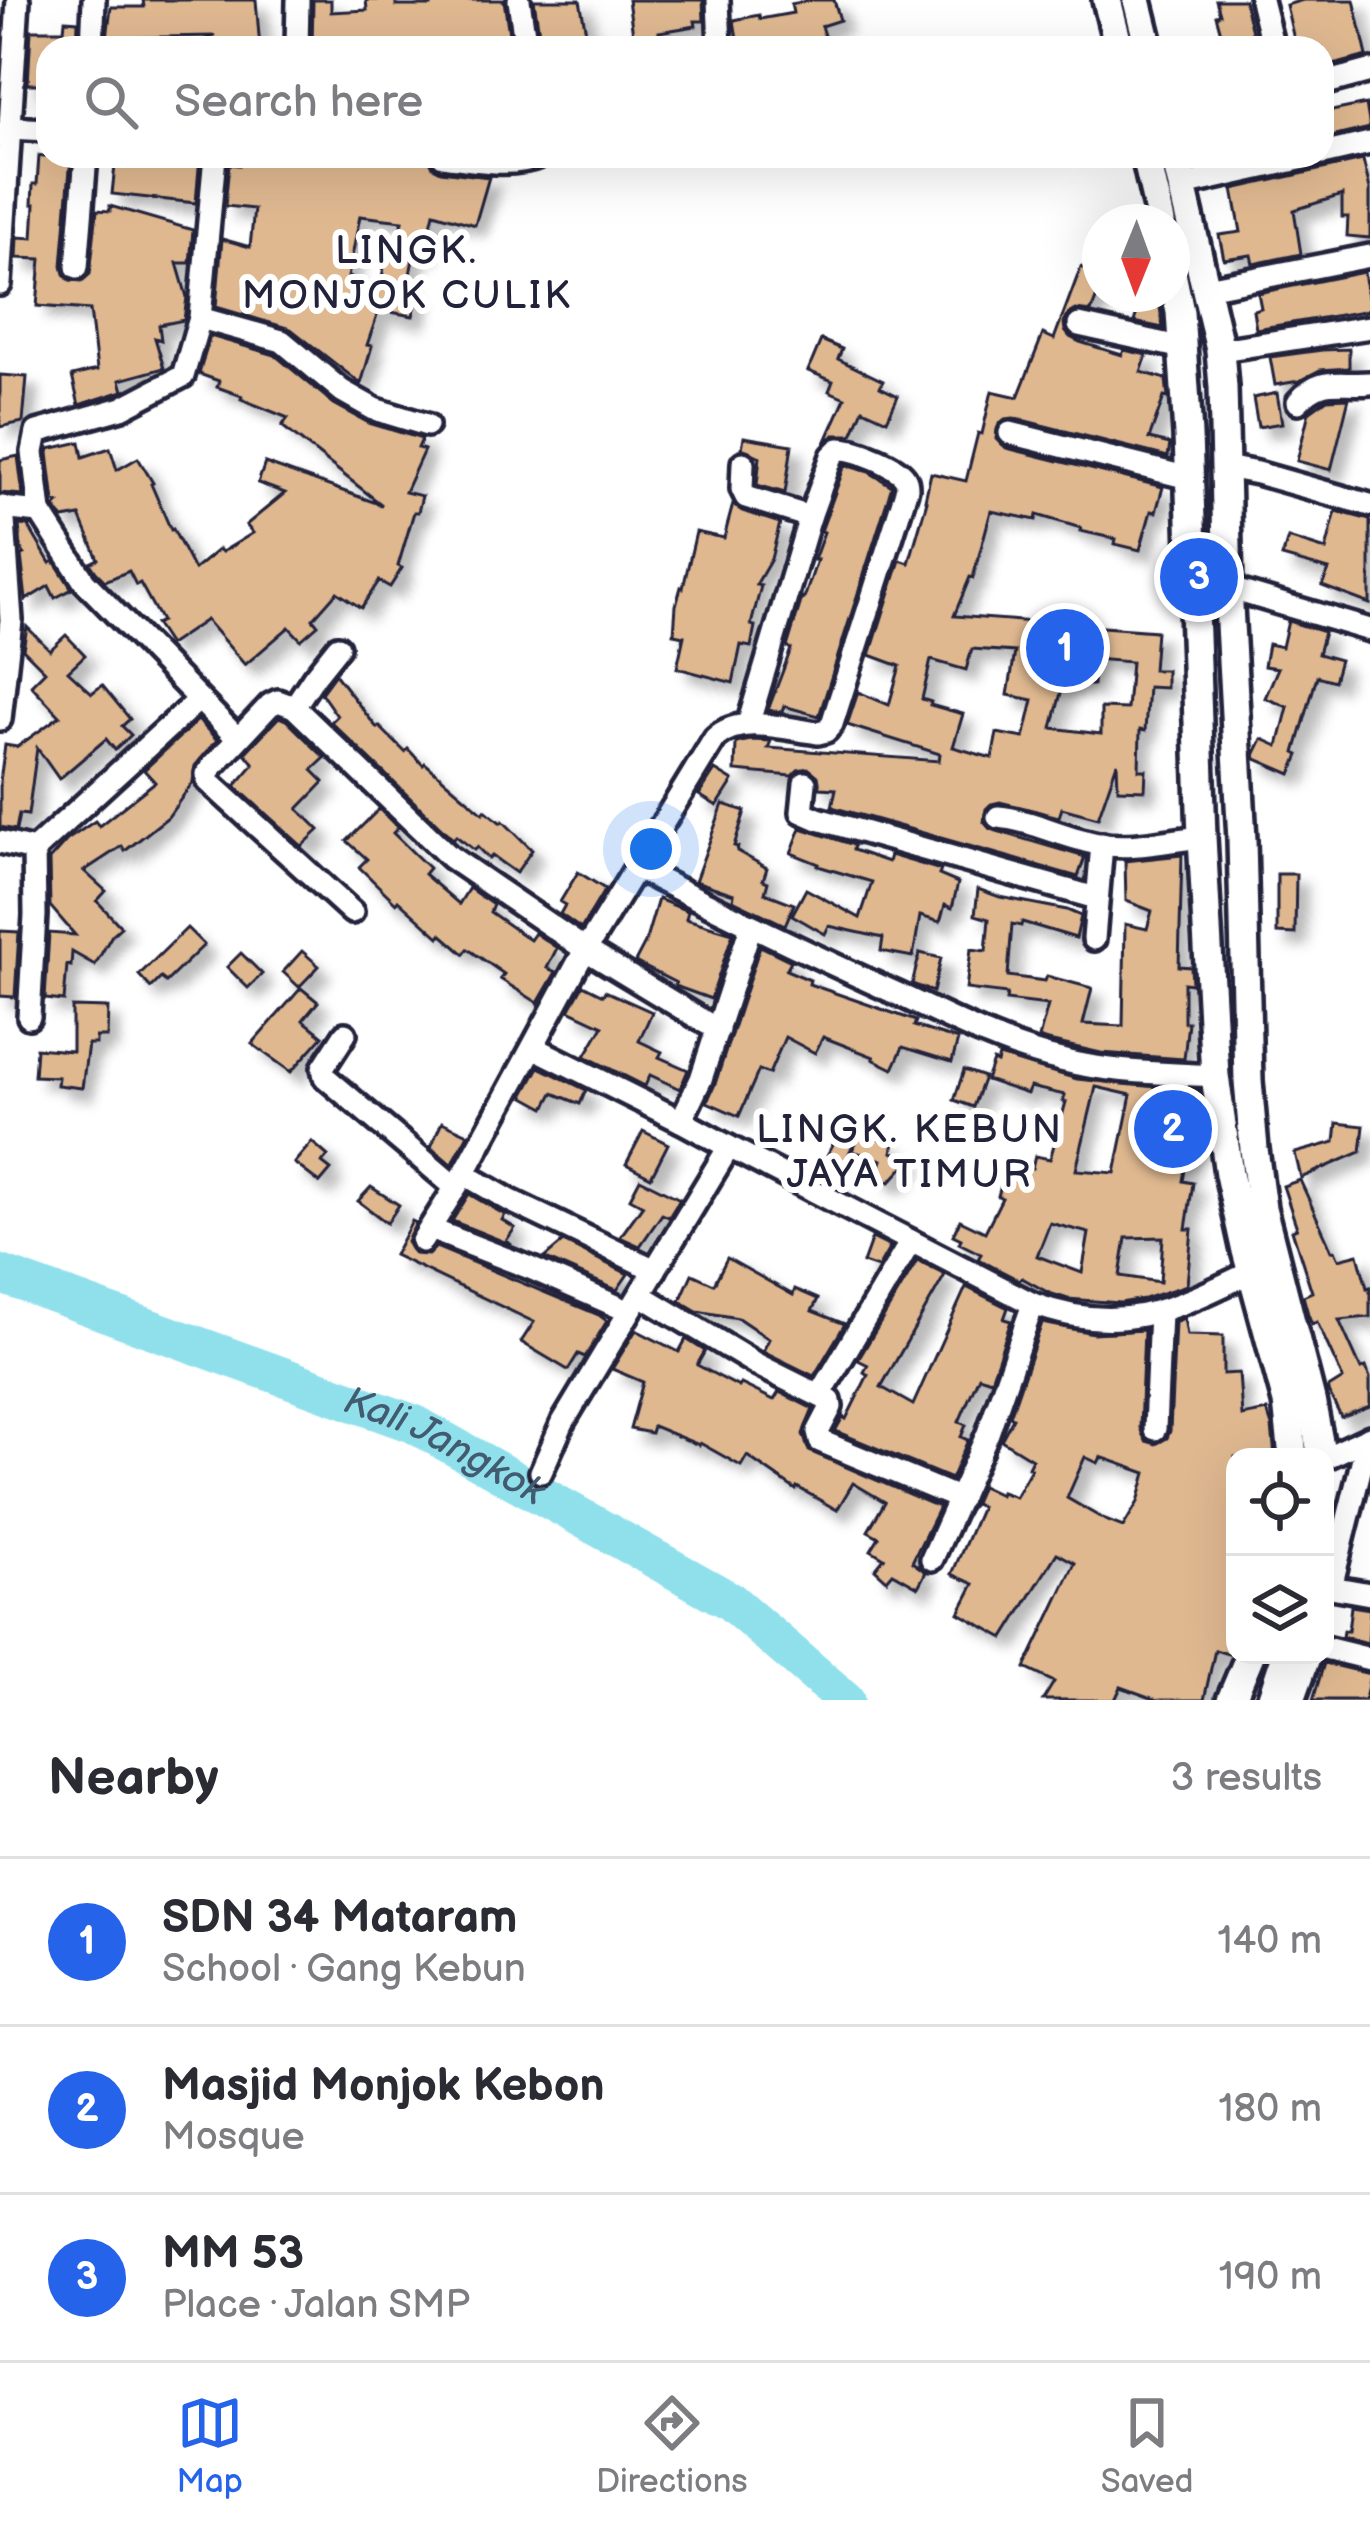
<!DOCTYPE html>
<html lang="en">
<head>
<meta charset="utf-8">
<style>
  body { margin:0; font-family:"Balsamiq Sans",sans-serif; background:#f2f2f3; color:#2b2b33 }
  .controls { position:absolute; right:36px; bottom:36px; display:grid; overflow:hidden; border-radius:24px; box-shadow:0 12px 48px #0002 }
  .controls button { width:108px; height:108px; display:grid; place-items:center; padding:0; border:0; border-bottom:3px solid #e1e1e2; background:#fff; color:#2b2b33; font:60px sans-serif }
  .compass { position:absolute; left:1082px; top:204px; width:108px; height:108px; border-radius:50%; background:#fff; box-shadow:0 12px 48px #0002; rotate:181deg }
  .you { position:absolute; left:651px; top:849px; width:42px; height:42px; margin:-30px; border:9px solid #fff; border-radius:50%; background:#1a73e8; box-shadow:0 0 0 18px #1a73e833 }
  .badge { display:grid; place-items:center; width:78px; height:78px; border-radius:50%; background:#2563eb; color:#fff; font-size:39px; font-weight:700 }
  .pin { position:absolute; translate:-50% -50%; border:6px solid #fff; box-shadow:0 3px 12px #0006 }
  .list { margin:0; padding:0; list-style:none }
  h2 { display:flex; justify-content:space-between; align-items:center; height:156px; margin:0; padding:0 48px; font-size:51px }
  h2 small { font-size:39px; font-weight:400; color:#7c7c81 }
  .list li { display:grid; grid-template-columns:78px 1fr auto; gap:36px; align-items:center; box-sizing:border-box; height:168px; padding:0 48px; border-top:3px solid #e1e1e2 }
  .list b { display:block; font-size:45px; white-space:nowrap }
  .list p { margin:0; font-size:39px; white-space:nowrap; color:#7c7c81 }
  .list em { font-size:39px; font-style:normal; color:#7c7c81 }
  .icon { flex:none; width:66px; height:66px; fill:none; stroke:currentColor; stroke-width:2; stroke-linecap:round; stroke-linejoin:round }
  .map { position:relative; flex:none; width:1370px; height:1700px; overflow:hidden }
  .search { position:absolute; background:#fff; box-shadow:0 12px 48px #0002; left:36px; right:36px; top:36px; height:132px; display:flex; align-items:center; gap:30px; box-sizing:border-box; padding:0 42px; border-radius:36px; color:#7c7c81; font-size:45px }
  .sheet { height:660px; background:#fff }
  nav { display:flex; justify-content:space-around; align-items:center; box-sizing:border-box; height:168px; border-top:3px solid #e1e1e2; background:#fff; font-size:33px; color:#7c7c81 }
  nav a { display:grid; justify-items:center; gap:6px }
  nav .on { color:#2563eb }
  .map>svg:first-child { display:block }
</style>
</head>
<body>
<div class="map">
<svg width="1370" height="1700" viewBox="0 0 1370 1700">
  <defs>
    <filter id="shadow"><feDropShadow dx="11" dy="11" stdDeviation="6" flood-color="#0004"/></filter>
  </defs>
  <rect width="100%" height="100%" fill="#fff"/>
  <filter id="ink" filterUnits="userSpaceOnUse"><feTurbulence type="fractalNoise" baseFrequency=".00833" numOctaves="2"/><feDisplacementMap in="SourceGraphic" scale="24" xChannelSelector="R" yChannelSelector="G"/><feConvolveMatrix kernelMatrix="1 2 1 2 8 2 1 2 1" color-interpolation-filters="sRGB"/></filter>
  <g filter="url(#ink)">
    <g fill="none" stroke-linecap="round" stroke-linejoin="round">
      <path stroke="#90e0ec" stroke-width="39" id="s1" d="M0,1274l414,150 316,177 115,99"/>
    </g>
    <g fill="#dfb890" stroke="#22223b" stroke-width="3" fill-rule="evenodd" filter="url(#shadow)">
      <path d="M143,0h113l4,48h-71v-2l26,-10 -108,2 4,-31h33z"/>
      <path d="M313,0h18v12l36,-2 -1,-10h30v6h35v-6h73l7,48h-199z"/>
      <path d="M534,0h46l7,38 -46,8z"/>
      <path d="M628,0h75l1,21h-9l1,5 -37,6 3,16h-27z"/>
      <path d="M813,0h21l6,20 -19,6 7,22h-80l-1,-5 -9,3 -4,-26 25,-5 1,4 33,-6 -2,-9z"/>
      <path d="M1216,0h28l12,48h-31l-9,-33 4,-1z"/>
      <path d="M1303,0h51l13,56 -41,11 -4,-19h-26l-10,-43z"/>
      <path d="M65,20l13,1 -1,27h-29v36h-20l3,-54h33z"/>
      <path d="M1366,104l4,24 -48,11v-26z"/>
      <path d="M39,156h32l-9,110 2,8 6,6 12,1 8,-7 7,-64 13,1v-5l83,24 -3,33h-13l10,34 -3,23 -25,5 2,15 -6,-2 9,30 -44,12 3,11 -44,14 -7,-29 25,-6 -7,-60 -53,-4 4,-47 -24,-1 1,-21 15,1 2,-34h-3l1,-20h4z"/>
      <path d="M116,156h84l-4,47 -84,-9z"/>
      <path d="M239,156h171l19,2 4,9 8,4 48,6 -14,48 -41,-12 -9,38 -10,-2 -8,41 12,3 -6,23 -34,-6 -12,35 5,1 -11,38 -70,-55 -75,-22 6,-68 28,8 4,-38 -29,-3 4,-42 10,1zM360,216l43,5 -9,36 -8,-2 -5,29 -33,-7z"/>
      <path d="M1363,160l7,29v49l-23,-2 1,-19h-6v-22l-48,15 7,44 -48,10 -2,-9 -27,4 -5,-24 22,-3 -8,-43z"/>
      <path d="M1081,267l19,7v15l-9,23 -15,-2 -7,4 -5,9 1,8 5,6 10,5 42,13 2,-5 23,5 -6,17 25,7 2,19 -4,-1 -15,42 21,5 -2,13 -154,-39 -9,1 -6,5 -3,14 10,10 157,39 -7,25 -5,-1 -11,39 -25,-6 1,-5 -36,-8 1,-3 -44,-13 -1,5 -45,-9 -18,67 -3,-1 -16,39 202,15 -3,39h13v18l-18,-1 -3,44 -5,-1 -1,40h7l-1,20 -27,-1 -1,-26 -19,55 -36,-10 -3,9 -59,-15 -9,2 -5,5 -2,13 6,7 95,28 -7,20 -246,-70 4,-18 -16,-1 -2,-12 -10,-8 -10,2 -6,6 -57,-5 1,-28 15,-3 20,1 -3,7 171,13 1,-7 -93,-29 11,-33 31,13 11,-39 -30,-11 30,-95 9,3 18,-62 -2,-1 6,-27 35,8 12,-48 4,1 10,-43 26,6 25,-63 11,5zM972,649l43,3 -7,43 25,5 -9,38 -27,-5 -5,25 -39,-11 10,-33 -33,-9 1,-3 -9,-3 9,-39 35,10zM1094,659l37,3 -4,47 -26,-1v26l-49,-6 11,-43h30z"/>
      <path d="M1364,272l6,38 -114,19 -3,-19 8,-2 -3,-15z"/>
      <path d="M1141,300l19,7 3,21 -29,-6z"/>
      <path d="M210,336l65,19 59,49 35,19 53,16 -4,9 6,2 -19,42 17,4 -4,16h-4l-16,54 4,2 -12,19 -11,-6 -18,27 -24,-16 -24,27 5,6 -17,15 -12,-13 -44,38 -39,-45 -37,25 -14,-21 6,-3 -21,-38 -4,2 -7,-14 -24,10 -9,-9 -6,-9 8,-4 -18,-43 -17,3 -8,-12 4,-4 -5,-1 -6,-49 1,-4 31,-7 3,15 27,-9 7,22 21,-12 15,25 -2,1 20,46 2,-1 21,41 25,-21 3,3 31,-19 -7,-8 39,-32 -27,-10 7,-20 117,42 -100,-79 6,-8 -47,-19 1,-3 -25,-9 2,-6 -20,-7z"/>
      <path d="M821,340l21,9 -4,10 45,22 -3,6 18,9 -11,24 -24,-11 -11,26h-17l-9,6 19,-43 -16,-7 4,-10 -25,-10z"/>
      <path d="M1349,349v19l-29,2 -21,11 -24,4 -5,-28 52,-7z"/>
      <path d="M0,375l27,2 -4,45 -23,5z"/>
      <path d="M1277,393l5,30 -24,4 -5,-29z"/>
      <path d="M1349,398l-18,72 -34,-9 12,-49 18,-13z"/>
      <path d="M744,437l48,8 -7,48 -28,-8 3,-28 -18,-9z"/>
      <path d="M18,456l5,39 -23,-2v-33z"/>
      <path d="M845,465l24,7 23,14 -73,230 -35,-10 -2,6 -14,-2 23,-61 -4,-2 15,-49 2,1 13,-39h-3l10,-28 -3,-1z"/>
      <path d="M733,504l9,7 38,12 -9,36 -15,26 5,1 -10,39 4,1 -4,21 -10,-2 -8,38 -56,-15 7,-32 -10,-2 2,-29 5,-18 2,1 13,-56 28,6z"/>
      <path d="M1336,511l34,9v84l-48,-18 7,-16 -47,-13 6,-19 38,12z"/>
      <path d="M19,525l12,1 -2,1 21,36 4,-2 18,28 -17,9 -6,-12 -23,14 -5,-45 3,-1 -3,-6z"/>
      <path d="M1288,621l36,11 -6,22 22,6 -6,21 -17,-5 -22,77 4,2 -8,19 -35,-15 -1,-6 7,-14 16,7 10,-39 -23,-9 13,-30 -14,-2 4,-22 14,3z"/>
      <path d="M27,627l23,23 16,-15 19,20 -17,16 24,22 10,-8 28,34 -8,7 9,9 -16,15 -9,-11 -47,40 -22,-31 -9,67 -9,-1 -3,16 -16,-3v-46l5,-36 12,2 43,-31 -29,-31 14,-14 -22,-22z"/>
      <path d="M335,674l42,54 2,-2 26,26 3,-3 15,16 2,-2 58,50 2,-3 16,13 2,-2 29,29 -16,23 -24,-17 -3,3 -12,-12 -3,3 -18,-14 -3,3 -122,-117 6,-6 -16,-23z"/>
      <path d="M279,717l7,3 39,38 -13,12 12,12 -26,27 21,21 -17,16 -67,-60 19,-22 -9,-11z"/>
      <path d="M198,720l19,20 -22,26 -2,16 -25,35 -43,34 -3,-5 -38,25 22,20 -9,10 24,26 -9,8 -17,30 -23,-13 -1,14 -4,-1 -3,36 -19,-2 4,-66 26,2 -25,-29 -1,-46 18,-20 28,-19 4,5 56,-44 -11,-12z"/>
      <path d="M715,770l18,11 -16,25 -18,-11z"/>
      <path d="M723,804l22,7 -11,35 4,1 -1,4 30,17 -4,12 5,2 -3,11 29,11 -9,21 -52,-25 1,-6 -39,-13z"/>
      <path d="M379,809l19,19 -5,5 36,35 -5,6 35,30 10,-16 24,17 -3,7 40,28 5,-7 22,15 -10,20 9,4 -18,31 -38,-24 4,-5 -36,-25 -4,5 -23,-20 -2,3 -41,-37 -2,3 -37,-36 8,-8 -20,-18z"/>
      <path d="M801,828l53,17 -1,5 35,12 2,-7 51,15 -2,5 19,8 -6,25 -7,-3 -5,17 -20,-6 -7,41 -32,-6 2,-13 -54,-12 -4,8 -33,-19 14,-26 54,29 12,-36 -54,-16 1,-2 -28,-11z"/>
      <path d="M1182,855l-3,111 12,1 1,17 -8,-1v39h4l-4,37 -83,-6 -57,-13 -5,-2 9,-33 -42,-5 1,-6 -41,-5 5,-40 15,2 3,-32 -14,-4 3,-26 22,8 67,13 14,6 -5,22 -54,-16 -1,4 -9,-2 -4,52 37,5 2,-5 45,12 -9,36 40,2 2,-102 22,5 5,-18 -26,-10 -1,-40z"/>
      <path d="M578,872l27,17 -24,40 -21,-15 5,-9 -5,-3z"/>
      <path d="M1277,874h19l-1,60 -18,-1z"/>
      <path d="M658,899l30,12 -2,8 47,14 -22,66 -36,-13 1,-3 -41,-21 10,-19z"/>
      <path d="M187,928l17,17 -38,37 -5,-4 -10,10 -12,-13z"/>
      <path d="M0,931l19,1 -4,65 -15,-1z"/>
      <path d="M760,946l31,15 -5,9 24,10 -1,4 107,37 -2,5 44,14 -6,22 -49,-15 -10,22 -20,-10 1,-2 -51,-20 -8,16 -30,-16 -16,37 -10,-4 -20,46 -32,-14 8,-18z"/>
      <path d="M302,951l17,15 -20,21 -16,-15z"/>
      <path d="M241,953l21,21 -14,14 -21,-21z"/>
      <path d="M920,953l21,5 -8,34 -21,-8z"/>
      <path d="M583,985l20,10 2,-4 47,21 -13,29 23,11 -3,5 29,13 -8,19 -30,-14 -5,11 -60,-30 18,-30 -34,-16z"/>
      <path d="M301,988l17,14 -15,18 20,16 -32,36 -39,-28z"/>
      <path d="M72,1007l36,1 -1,29h-11v7h-8l-6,44 -25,-3 1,-8 -24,-1 2,-28 36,3z"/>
      <path d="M999,1056l78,23 122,12 -16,90 10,2 -7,46h6l-5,56 -43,14 -24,4 -52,-4 -19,-6 -27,-15 -3,2 -41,-21 3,-5 -22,-11 2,-4 -8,-4 7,-15 25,12 17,-34 -4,-2 10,-35 24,7 3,-12 15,3 16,-57 -3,-1 2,-6 -35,-8 -3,7 -41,-14 7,-19 4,2zM1096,1087l35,8 -16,78 -39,-3zM1050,1223l39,10 -7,40 -45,-17zM1163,1237l-3,45 -40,-6 6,-38z"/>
      <path d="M539,1067l47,23 -6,14 -27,-11 -8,15 -22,-12z"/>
      <path d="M964,1070l20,7 -11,30 -19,-7z"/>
      <path d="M442,1122l26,12 -16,31 -21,-18z"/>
      <path d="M1337,1123l27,3 -3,26 -60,26 -6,-25 40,-11z"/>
      <path d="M643,1131l25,13 -17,33 -25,-13z"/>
      <path d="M860,1133l34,10 -2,9 20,6 -22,24 -14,-4 6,-18 -30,-9z"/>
      <path d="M838,1135l16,7 -16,36 -19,-8z"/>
      <path d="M312,1142l16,14 -6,7 9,7 -11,13 -26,-20z"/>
      <path d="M640,1179l40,20 -11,18 -7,-3 -22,32 -20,-9 23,-32 -13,-7z"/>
      <path d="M1300,1180l32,71 3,-1 4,9 19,-5 9,34 3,-1v30l-31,3 22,49 5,-2 4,11v28l-29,11 -14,-28 16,-10 -26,-57 -5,2 -4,-10 -5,-18 9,-4 -20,-62 5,-2 -14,-42z"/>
      <path d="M371,1187l28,18 -12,18 -29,-22z"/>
      <path d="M469,1194l36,21 -3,5 13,8 -9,13 6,4 -60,-24z"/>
      <path d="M412,1221l4,2 -9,19 8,12 13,1 8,-8 163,68 8,6 -22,36 -7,-3 -10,16 -47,-28 13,-20 -140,-67z"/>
      <path d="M872,1238l18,9 -12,21 -15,-5z"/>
      <path d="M563,1242l65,32 -11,16 -73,-32z"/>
      <path d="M727,1258l66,37 2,-6 23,10 -6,12 33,13 -31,52 -51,-25 6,-12 -31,-21 -41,-7 -17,-10 12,-27 22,10z"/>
      <path d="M917,1261l28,14 -64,112 32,18 53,-118 42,21 -4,11 7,2 -20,59 -12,-4 -20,46 7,3 -5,12 7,3 -17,39 -116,-48 8,-14 3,2 22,-44 -4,-3 4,-7 -10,-5z"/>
      <path d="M1184,1318l3,17 36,1v38l16,-1 3,43 25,-5 5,15 3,31h-40v189l-4,9 -16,-5 -11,50h-47l-36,-13 -6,13h-72l11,-18 -29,-14 50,-105 -18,-10 -53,85 -45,-25 15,-29 -22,-10 29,-67 -7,-3 1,-4 6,-14 19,9 1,-3 14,5 16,-28 -3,-2 4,-8 -31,-19 12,-22 -3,-2 32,-93 51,10 51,-3 -4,98 6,13 10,3 11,-6 3,-7 5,-109zM1085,1457l13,6 3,-6 45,16 -8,29 -15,25 -18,-7 -38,-22z"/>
      <path d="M636,1330l43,22 7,-13 19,12 -8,14 42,22 2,-3 33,16 5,-8 34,17 -10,25 6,17 130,56 -27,55 14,10 -8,15 -25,-14 -6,7 -12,-11 9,-11 -13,-8 8,-13 -11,-6 17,-29 -32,-19 -16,27 -40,-23 -1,3 -49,-34 -6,10 -41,-23 -1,2 -46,-19 -2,7 -21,-4 13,-47 -31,-13z"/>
      <path d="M1351,1606l19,3 -2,34 -26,-6 1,-6h5z"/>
      <path d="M1324,1663l46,11 -5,26h-52z"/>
    </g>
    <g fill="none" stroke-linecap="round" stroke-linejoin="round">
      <g stroke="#22223b" stroke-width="30">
        <g id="minor">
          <path d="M519,0l7,48"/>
          <path d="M718,0l2,48"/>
          <path d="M1261,0l12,48"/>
          <path d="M92,48l2,-48"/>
          <path d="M297,48l1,-48"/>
          <path d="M1322,84l48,-13"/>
          <path d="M9,128l39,2"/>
          <path d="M1322,154l48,-11"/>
          <path d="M443,156c30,4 69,12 97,0"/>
          <path d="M1183,185l130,-29"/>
          <path d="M77,267l9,-111"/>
          <path d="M0,284l18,-284"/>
          <path d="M1207,288l163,-32"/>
          <path d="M200,318l82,23 60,50 32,18 53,16"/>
          <path d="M1079,325l104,23"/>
          <path d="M1220,350l150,-23"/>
          <path d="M1298,402c24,-27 39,-16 72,-19"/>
          <path d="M1010,433l179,45"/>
          <path d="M743,463l-1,26 4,8 64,20"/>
          <path d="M1226,467l31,6 113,32"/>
          <path d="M0,508l40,4 44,69 153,157"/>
          <path d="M40,512l-7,-60 4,-20 85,-24 61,-32 17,-58 15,-162"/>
          <path d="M1228,588l142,42"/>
          <path d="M294,707l20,-30 24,-30"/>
          <path d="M0,719l11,-99 -8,-113"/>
          <path d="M805,783l-3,29 16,7 278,79"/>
          <path d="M998,817c35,3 66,21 101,27 33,6 70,-4 103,-7"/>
          <path d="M0,842l34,8 1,65 -6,102"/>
          <path d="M34,850l164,-150"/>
          <path d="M636,868c87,44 175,87 264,127 51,24 105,52 161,65 50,13 102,13 154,16"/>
          <path d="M352,912l-144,-131 -1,-7 4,-6 59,-63 8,-4 16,6 156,150 136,93 132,80"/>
          <path d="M1094,939l8,-95"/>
          <path d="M345,1034l-22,34 2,9 130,110"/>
          <path d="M533,1047l148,74"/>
          <path d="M729,1147l182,94"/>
          <path d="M464,1174l47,27 144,69"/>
          <path d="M430,1229l100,39 98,43"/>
          <path d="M422,1241l42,-67 115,-213 136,-223c25,-24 71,-9 103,-5l8,-2 6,-7 75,-236c0,-3 0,-7 -2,-10 -7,-13 -51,-30 -66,-29l-7,7 -22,61 -62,208"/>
          <path d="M641,1295l115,69 74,37 1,6 -13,25 2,9 140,58"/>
          <path d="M820,1395l91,-154 122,63"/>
          <path d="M1155,1429l5,-117"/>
          <path d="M1368,1438l-37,149 39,7"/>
          <path d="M1325,1458l45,-21"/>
          <path d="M541,1472l22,-50 166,-275 -48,-26 20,-42 50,-153"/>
          <path d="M932,1559l56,-126 45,-129c89,33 141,5 220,-33"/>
          <path d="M1325,1648l45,11"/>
          <path d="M1294,1700l16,-45"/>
        </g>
      </g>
      <g stroke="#22223b" stroke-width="36">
        <g id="major">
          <path d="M1107,0l12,48"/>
          <path d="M1137,0l12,48"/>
          <path d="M1146,156l15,66"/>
          <path d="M1175,156l45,194 3,37 5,201 14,252 6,241 6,68 8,59 49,192 11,57"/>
          <path d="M1172,273l8,39 8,123 14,402 13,239 14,98 16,73 42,155 6,55"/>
          <path d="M1231,1700l19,-45"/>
          <path d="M1271,1700l15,-45"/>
        </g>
      </g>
      <use href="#minor" stroke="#fff" stroke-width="21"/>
      <use href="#major" stroke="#fff" stroke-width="27"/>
    </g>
  </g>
  <g text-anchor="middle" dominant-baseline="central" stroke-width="12" stroke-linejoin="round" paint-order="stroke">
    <g font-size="39" letter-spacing="3" fill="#22223b" stroke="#fff">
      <text x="407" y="251">LINGK.<tspan x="407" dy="45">MONJOK CULIK</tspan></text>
      <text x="910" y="1130">LINGK. KEBUN<tspan x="910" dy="45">JAYA TIMUR</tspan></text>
    </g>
    <g font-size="39" font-style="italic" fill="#435b70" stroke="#fff">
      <text stroke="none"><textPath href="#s1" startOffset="477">Kali Jangkok</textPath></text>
    </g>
  </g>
</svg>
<div class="controls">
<button><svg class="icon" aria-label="locate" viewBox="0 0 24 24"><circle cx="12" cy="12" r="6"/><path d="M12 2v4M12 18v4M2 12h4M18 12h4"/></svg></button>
<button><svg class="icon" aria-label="layers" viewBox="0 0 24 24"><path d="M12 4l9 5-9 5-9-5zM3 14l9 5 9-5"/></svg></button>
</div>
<svg class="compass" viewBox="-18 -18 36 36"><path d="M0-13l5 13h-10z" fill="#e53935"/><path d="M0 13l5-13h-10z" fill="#7c7c81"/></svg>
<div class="you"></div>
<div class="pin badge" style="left:1065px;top:648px">1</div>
<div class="pin badge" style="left:1173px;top:1129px">2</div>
<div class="pin badge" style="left:1199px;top:577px">3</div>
<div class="search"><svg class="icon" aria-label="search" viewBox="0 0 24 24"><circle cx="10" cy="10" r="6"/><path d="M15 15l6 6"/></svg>Search here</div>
</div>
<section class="sheet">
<h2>Nearby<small>3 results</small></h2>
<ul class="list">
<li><span class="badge">1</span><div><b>SDN 34 Mataram</b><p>School · Gang Kebun</p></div><em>140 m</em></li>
<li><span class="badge">2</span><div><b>Masjid Monjok Kebon</b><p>Mosque</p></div><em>180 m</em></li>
<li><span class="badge">3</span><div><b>MM 53</b><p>Place · Jalan SMP</p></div><em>190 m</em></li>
</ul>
</section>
<nav>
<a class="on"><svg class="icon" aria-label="map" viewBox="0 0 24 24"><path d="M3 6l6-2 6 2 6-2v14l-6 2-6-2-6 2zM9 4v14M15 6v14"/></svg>Map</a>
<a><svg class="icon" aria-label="directions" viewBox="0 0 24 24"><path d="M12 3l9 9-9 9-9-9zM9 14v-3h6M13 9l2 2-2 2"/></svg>Directions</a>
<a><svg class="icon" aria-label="saved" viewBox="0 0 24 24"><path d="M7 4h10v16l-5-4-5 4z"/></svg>Saved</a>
</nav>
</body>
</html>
